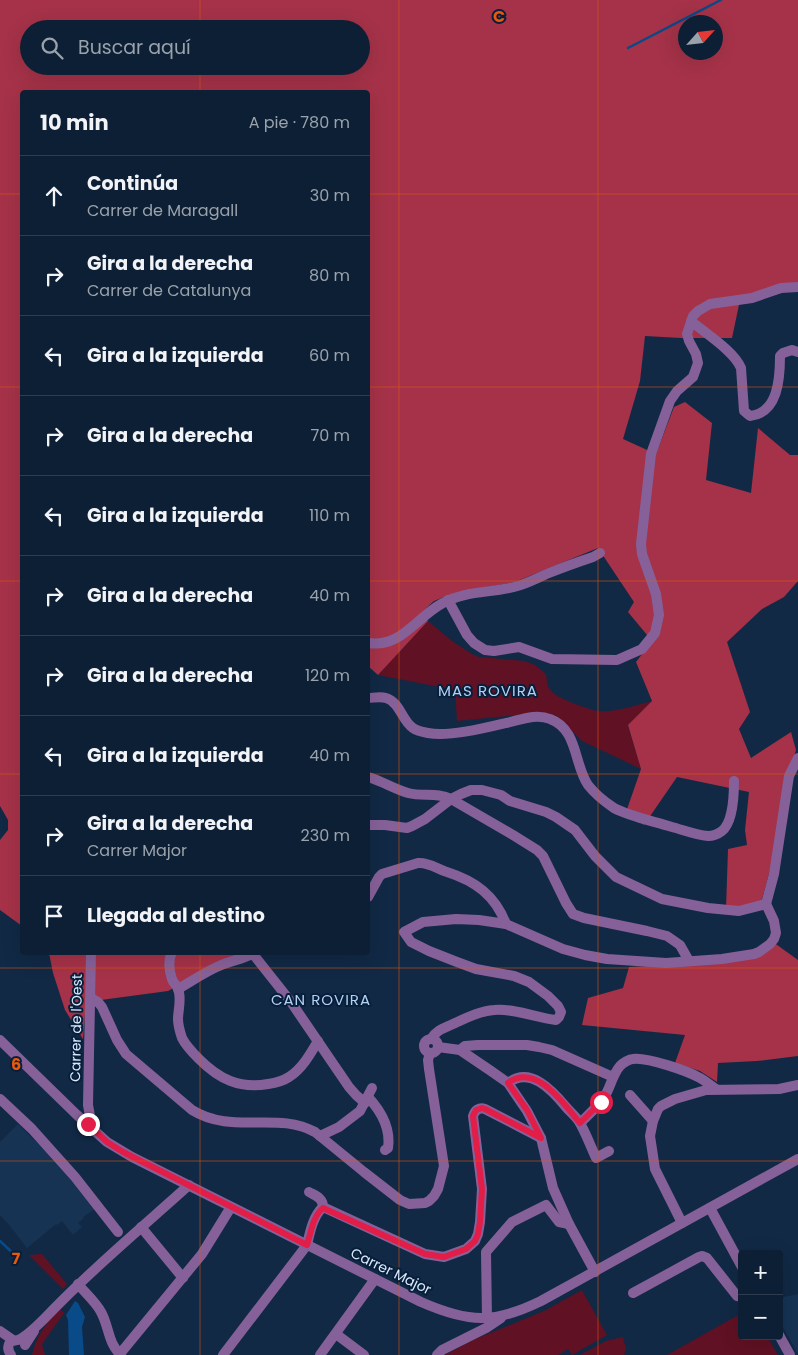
<!DOCTYPE html>
<html lang="es">
<head>
<meta charset="utf-8">
<style>
  body { margin:0; font-family:Poppins,sans-serif; background:#16273c; color:#f1f3f6 }
  .controls { position:absolute; right:15px; bottom:15px; display:grid; overflow:hidden; border-radius:5px; box-shadow:0 5px 20px #0002 }
  .controls button { width:45px; height:45px; display:grid; place-items:center; padding:0; border:0; border-bottom:1px solid #2d3d4f; background:#0d1f34; color:#f1f3f6; font:25px sans-serif }
  .compass { position:absolute; left:678px; top:15px; width:45px; height:45px; border-radius:50%; background:#0d1f34; box-shadow:0 5px 20px #0002; rotate:63deg }
  .stop { position:absolute; width:15px; height:15px; margin:-11px; border:4px solid #e11d48; border-radius:50%; background:#fff }
  .stop.end { background:#e11d48; border-color:#fff; box-shadow:0 1px 5px #0008 }
  .list { margin:0; padding:0; list-style:none }
  h2 { display:flex; justify-content:space-between; align-items:center; height:65px; margin:0; padding:0 20px; font-size:21px }
  h2 small { font-size:16px; font-weight:400; color:#9aa2ac }
  .list li { display:grid; grid-template-columns:32px 1fr auto; gap:15px; align-items:center; box-sizing:border-box; height:80px; padding:0 20px; border-top:1px solid #2d3d4f }
  .list b { display:block; font-size:19px; white-space:nowrap }
  .list p { margin:0; font-size:16px; white-space:nowrap; color:#9aa2ac }
  .list em { font-size:16px; font-style:normal; color:#9aa2ac }
  .icon { flex:none; width:28px; height:28px; fill:none; stroke:currentColor; stroke-width:2; stroke-linecap:round; stroke-linejoin:round }
  .map { position:relative; flex:none; width:798px; height:1355px; overflow:hidden }
  .search { position:absolute; background:#0d1f34; box-shadow:0 5px 20px #0002; left:20px; top:20px; width:350px; height:55px; display:flex; align-items:center; gap:12px; box-sizing:border-box; padding:0 18px; border-radius:28px; color:#9aa2ac; font-size:19px }
  .panel { position:absolute; background:#0d1f34; box-shadow:0 5px 20px #0002; left:20px; top:90px; width:350px; height:865px; border-radius:5px }
  .map>svg:first-child { display:block }
</style>
</head>
<body>
<div class="map">
<svg width="798" height="1355" viewBox="0 0 798 1355">
  <rect width="100%" height="100%" fill="#112945"/>
  <g fill="#163354">
    <path d="M18,1124l33,32 45,52 -13,9 1,1 -6,5 4,4 -9,8 -11,-14 -5,4 -1,-1 -29,24 -17,-22 -10,-11v-73z"/>
    <path d="M798,1294v60l-19,-34v-22z"/>
  </g>
  <g fill="#601123">
    <path d="M428,621l24,20 20,13 7,3 46,4 10,4 11,9c1,7 1,13 6,18 5,6 38,18 46,19 14,2 40,-6 54,-10l-24,25 13,43 -59,-28 -25,-25 -18,-3 -82,8 -2,-31 -77,-15z"/>
    <path d="M42,1254l25,30 -4,5 -34,-34z"/>
    <path d="M582,1290l25,45 -35,20 -4,-6 -10,6h-113l28,-15 71,-29z"/>
    <path d="M60,1309l4,4 -22,31 3,11h-13c6,-23 13,-29 28,-46z"/>
    <path d="M742,1313v23h25l11,19h-111z"/>
    <path d="M623,1337l3,12 -2,6h-44l26,-14z"/>
  </g>
  <g fill="#a53248" fill-rule="evenodd">
    <path d="M0,0h798v285l-58,15 -8,38h-51l-36,-2 -5,45 -17,58 33,15 18,-47 11,-5 27,21 -6,57 45,13 7,-65 32,27h8v126l-14,16 -22,12 -35,33 23,70 -11,17 12,29 40,-26 5,18 -6,20 -11,67 -18,66 -35,6 2,-60 19,-4 -2,-15 4,-38 -72,-15 -33,48 -18,-13 15,-43 -13,-44 24,-24 -16,-39 16,-21 -24,-29 6,-10 -36,-54 -83,34 -57,10 -9,3 -15,6 -13,12 7,8 -50,54 -10,-9v-574h-346v834l-22,-16v-70l8,-10v-10l-8,-14zM686,22h30v30h-30zM29,29h332v37h-332z"/>
    <path d="M773,942l25,18v96l-41,5 -39,2 -1,19 -17,-11 -25,-8 10,-28 -103,-10 6,-27 35,-10 6,-21 59,-3 68,-9z"/>
    <path d="M49,953h208l-35,9 -54,29 -82,11 -3,37 -18,-29 -12,-37z"/>
  </g>
  <path fill="#094a88" d="M75,1301l3,2 7,14 -3,10 2,28h-15l-1,-35 -2,-5z"/>
  <g fill="none" stroke-linecap="round" stroke-linejoin="round">
    <g stroke="#094a88" stroke-width="2.5">
      <path d="M628,48l93,-48"/>
      <path d="M0,1241l18,17"/>
    </g>
    <g stroke="#866199" stroke-width="10">
      <path d="M691,321c14,12 43,30 50,47l3,43 6,5c28,-3 30,-37 30,-60l3,-3 9,-3 6,2"/>
      <path d="M448,600l19,35 7,8 11,7 9,1 25,-4 33,12 65,1 25,-11 13,-16 4,-18 -3,-21 -14,-40 -1,-10 10,-90 19,-53 7,-10 16,-14 5,-14 -2,-9 -7,-13 -2,-7 6,-18 5,-5 12,-7 42,-6 29,-10 17,-1"/>
      <path d="M368,643c34,5 48,-26 75,-40 21,-12 47,-10 71,-16 13,-3 23,-9 35,-14 15,-6 29,-11 44,-16l7,-4"/>
      <path d="M368,698c5,0 12,-2 18,0 14,4 16,23 27,30 4,3 10,4 15,5 21,4 57,-5 78,-10 14,-3 30,-10 44,-4 28,10 24,46 38,66 7,9 17,17 26,23 17,9 39,13 58,19 11,3 24,8 36,9 6,0 10,-2 14,-5 11,-9 12,-37 12,-50"/>
      <path d="M368,777c14,4 26,12 40,16 15,4 29,-1 43,6l62,36 24,15 6,6 23,47 7,11 11,4 63,13 20,5 13,9 9,16"/>
      <path d="M368,825h17l22,3 5,-2 13,-7 26,-20 10,-5 10,-4h11l19,5 9,6 36,11 10,5 19,13 20,26 21,21 46,22 46,9 31,3 27,-7 8,-30 15,-98 9,-18"/>
      <path d="M368,897l11,-20 3,-3 36,-11c11,-1 19,6 29,9 28,9 48,23 59,52"/>
      <path d="M172,952c-4,8 -3,19 0,27 1,4 5,6 6,10 4,9 0,21 0,30 0,7 2,13 4,19 4,8 11,15 17,21 20,20 40,30 69,25 7,-1 15,-3 21,-7 13,-8 22,-24 29,-36"/>
      <path d="M253,954l38,48 58,85 7,8 9,8"/>
      <path d="M178,989c14,-8 27,-17 41,-23 13,-6 26,-7 37,-14"/>
      <path d="M91,998l7,4 4,5 15,33 9,14 66,56c40,25 85,1 123,22l49,40 36,28 9,4 16,-1 4,-2 5,-5 4,-7 6,-23 -15,-97 -1,-9 2,-7"/>
      <path d="M431,1039c5,-9 14,-11 22,-15 13,-6 27,-13 41,-14 21,-2 42,8 62,10l3,-3 2,-5 -3,-6 -10,-10 -19,-14 -15,-6 -38,-7 -19,-7 -28,-11 -18,-9 -7,-10 19,-10 33,-3 23,1 27,4 57,25 22,6 22,4 59,4 56,-4 32,-5 5,-2 11,-8 4,-5 2,-6 -2,-12 -8,-17"/>
      <circle cx="431" cy="1046" r="7"/>
      <path d="M0,1040l77,75 30,27 25,15 289,145c48,21 73,22 120,-1l257,-142"/>
      <path d="M438,1047l22,3 31,21 17,12 19,28 14,27 12,50 16,36 26,48"/>
      <path d="M460,1050l5,-4 13,-1h49l12,2 13,3 61,27"/>
      <path d="M508,1083c22,-17 44,7 58,24 5,6 12,11 15,18 6,11 10,22 15,33l13,-7"/>
      <path d="M630,1095l23,26"/>
      <path d="M368,1097c13,14 23,31 20,51l-3,2"/>
      <path d="M0,1099l32,30 43,48 43,55"/>
      <path d="M580,1123c9,-9 20,-18 26,-29 5,-9 7,-20 14,-28 3,-3 9,-7 13,-7 14,-2 55,12 67,19 6,3 11,8 16,11"/>
      <path d="M87,1124l3,-8 -2,-11 3,-153"/>
      <path d="M320,1136l19,-9 21,-16 12,-23"/>
      <path d="M309,1192c7,4 14,6 14,15"/>
      <path d="M323,1207l102,47 19,3 22,-8 9,-8 3,-7 2,-12 2,-33 -9,-73c2,-6 6,-9 12,-7l56,29"/>
      <path d="M710,1208l32,59"/>
      <path d="M682,1223l-27,-54 -5,-33 3,-15 5,-12 3,-3 14,-7 31,-9 73,-1 19,-4"/>
      <path d="M141,1227l42,51"/>
      <path d="M78,1284c7,9 17,17 23,28 8,14 7,32 20,43"/>
      <path d="M633,1293l66,-36 3,-1 5,2 30,38 5,1"/>
      <path d="M487,1319l-1,-67 26,-30 34,-17 13,17 10,2"/>
      <path d="M0,1331l13,9"/>
      <path d="M336,1334l28,21"/>
      <path d="M779,1335l11,20"/>
      <path d="M25,1345l9,-14"/>
      <path d="M11,1355c-2,-3 -4,-6 -2,-11 2,-4 5,-3 9,-4 8,-3 21,-16 27,-22 45,-47 95,-89 144,-133"/>
      <path d="M119,1355l83,-101 29,-47"/>
      <path d="M223,1355l84,-110c3,-13 6,-29 16,-38"/>
      <path d="M320,1355l55,-76"/>
      <path d="M437,1355l5,-5 44,-22 15,-10"/>
    </g>
  </g>
  <g fill="none" stroke-linecap="round" stroke-linejoin="round">
    <path stroke="#e11d48" stroke-width="6" d="M88,1124l19,18 16,10 184,93c4,-13 6,-29 16,-37l102,46 19,3 22,-8 9,-8 3,-7 2,-12 2,-33 -9,-73 3,-6 6,-2 3,1 56,29 -14,-28 -19,-27c28,-21 56,21 72,40l21,-21"/>
  </g>
  <path fill="none" stroke="#e8590c" stroke-width="1" stroke-opacity="0.55" d="M200,0v29M399,0v1355M598,0v1355M200,66v26M0,194h22M368,194h430M0,387h22M368,387h430M0,581h22M368,581h430M0,774h22M368,774h430M200,952v403M0,968h798M0,1161h798"/>
  <g text-anchor="middle" dominant-baseline="central" stroke-width="4" stroke-linejoin="round" paint-order="stroke">
    <g font-size="14" fill="#dcebfe" stroke="#071f3a">
      <text transform="translate(76 1028) rotate(-89)">Carrer de l'Oest</text>
      <text transform="translate(391 1271) rotate(26)">Carrer Major</text>
    </g>
    <g font-size="15" letter-spacing="1" fill="#b2d0f3" stroke="#071f3a">
      <text x="488" y="690">MAS ROVIRA</text>
      <text x="321" y="999">CAN ROVIRA</text>
    </g>
  </g>
  <g font-size="16" text-anchor="middle" font-weight="bold" fill="#e8590c" stroke="#071f3a" stroke-width="4" stroke-linejoin="round" paint-order="stroke">
    <text x="499" y="22">C</text>
    <text x="16" y="1070">6</text>
    <text x="16" y="1264">7</text>
  </g>
</svg>
<div class="controls">
<button>+</button>
<button>−</button>
</div>
<svg class="compass" viewBox="-18 -18 36 36"><path d="M0-13l5 13h-10z" fill="#e53935"/><path d="M0 13l5-13h-10z" fill="#9aa2ac"/></svg>
<div class="stop" style="left:601px;top:1102px"></div>
<div class="stop end" style="left:88px;top:1124px"></div>
<div class="search"><svg class="icon" aria-label="search" viewBox="0 0 24 24"><circle cx="10" cy="10" r="6"/><path d="M15 15l6 6"/></svg>Buscar aquí</div>
<section class="panel">
<h2>10 min<small>A pie · 780 m</small></h2>
<ul class="list">
<li><svg class="icon" aria-label="ahead" viewBox="0 0 24 24"><path d="M12 20V5M6 11l6-6 6 6"/></svg><div><b>Continúa</b><p>Carrer de Maragall</p></div><em>30 m</em></li>
<li><svg class="icon" aria-label="right" viewBox="0 0 24 24"><path d="M7 20v-9h11M14 6l5 5-5 5"/></svg><div><b>Gira a la derecha</b><p>Carrer de Catalunya</p></div><em>80 m</em></li>
<li><svg class="icon" aria-label="left" viewBox="0 0 24 24"><path d="M17 20v-9H6M10 6l-5 5 5 5"/></svg><div><b>Gira a la izquierda</b></div><em>60 m</em></li>
<li><svg class="icon" aria-label="right" viewBox="0 0 24 24"><path d="M7 20v-9h11M14 6l5 5-5 5"/></svg><div><b>Gira a la derecha</b></div><em>70 m</em></li>
<li><svg class="icon" aria-label="left" viewBox="0 0 24 24"><path d="M17 20v-9H6M10 6l-5 5 5 5"/></svg><div><b>Gira a la izquierda</b></div><em>110 m</em></li>
<li><svg class="icon" aria-label="right" viewBox="0 0 24 24"><path d="M7 20v-9h11M14 6l5 5-5 5"/></svg><div><b>Gira a la derecha</b></div><em>40 m</em></li>
<li><svg class="icon" aria-label="right" viewBox="0 0 24 24"><path d="M7 20v-9h11M14 6l5 5-5 5"/></svg><div><b>Gira a la derecha</b></div><em>120 m</em></li>
<li><svg class="icon" aria-label="left" viewBox="0 0 24 24"><path d="M17 20v-9H6M10 6l-5 5 5 5"/></svg><div><b>Gira a la izquierda</b></div><em>40 m</em></li>
<li><svg class="icon" aria-label="right" viewBox="0 0 24 24"><path d="M7 20v-9h11M14 6l5 5-5 5"/></svg><div><b>Gira a la derecha</b><p>Carrer Major</p></div><em>230 m</em></li>
<li><svg class="icon" aria-label="arrive" viewBox="0 0 24 24"><path d="M6 21V4h12l-3 4 3 4H6"/></svg><div><b>Llegada al destino</b></div></li>
</ul>
</section>
</div>
</body>
</html>
